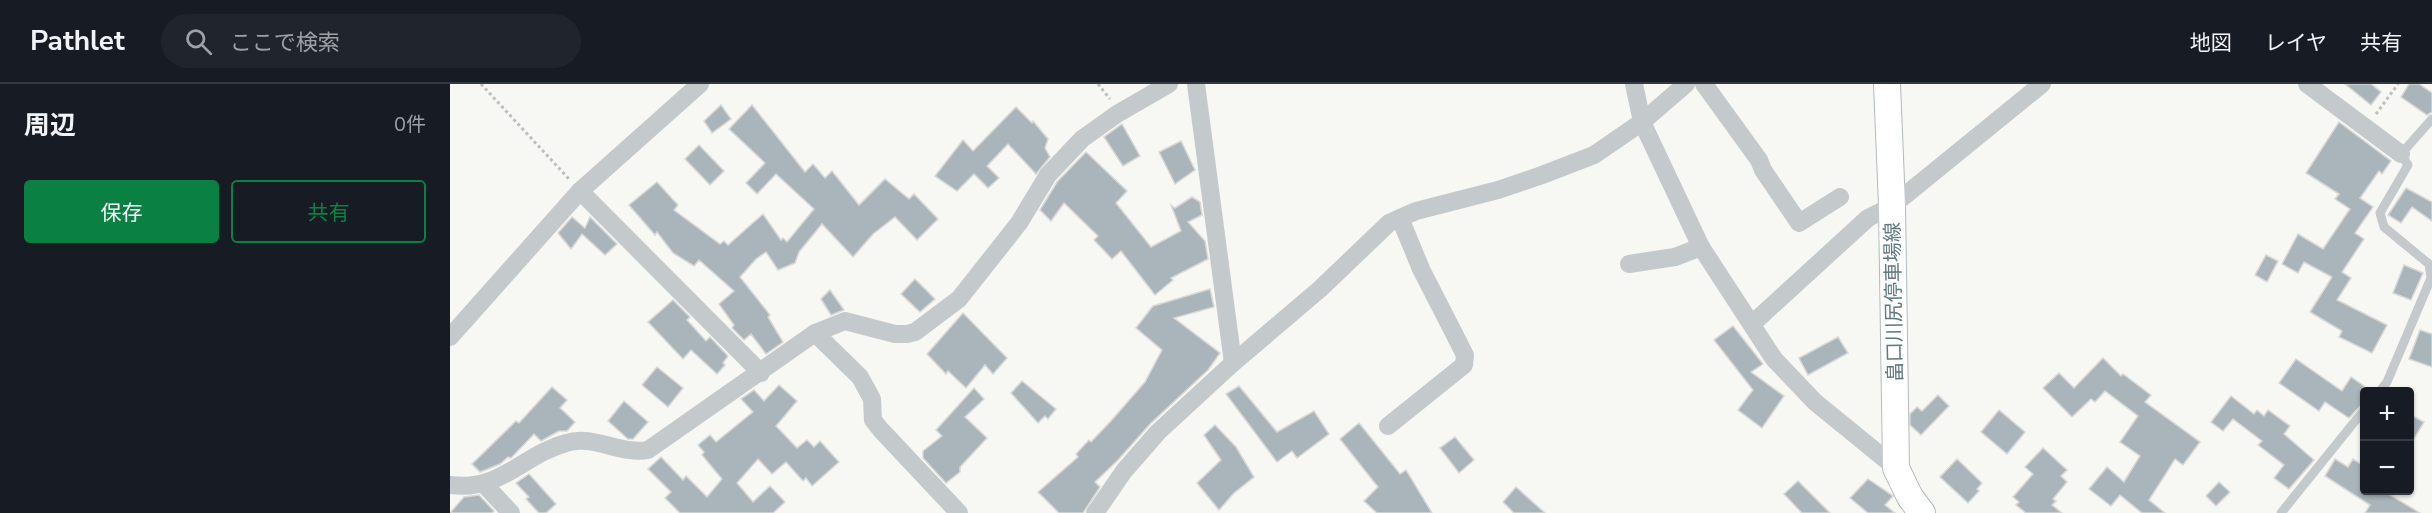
<!DOCTYPE html>
<html lang="ja">
<head>
<meta charset="utf-8">
<style>
  body { margin:0; font-family:"Nunito Sans","Noto Sans JP",sans-serif; background:#20242c; color:#f1f3f6 }
  .controls { position:absolute; right:18px; bottom:18px; display:grid; overflow:hidden; border-radius:6px; box-shadow:0 2px 4px #0004 }
  .controls button { width:54px; height:54px; display:grid; place-items:center; padding:0; border:0; border-bottom:2px solid #363941; background:#171b24; color:#f1f3f6; font:30px sans-serif }
  .list { margin:0; padding:0; list-style:none }
  h2 { display:flex; justify-content:space-between; align-items:center; height:78px; margin:0; padding:0 24px; font-size:26px }
  h2 small { font-size:20px; font-weight:400; color:#9ea1a6 }
  .actions { display:flex; gap:12px; padding:18px 24px }
  .actions a { flex:1; padding:14px 0; border:2px solid #0b8043; border-radius:6px; text-align:center; font-size:21px; color:#0b8043 }
  .actions .main { background:#0b8043; color:#fff }
  .icon { flex:none; width:33px; height:33px; fill:none; stroke:currentColor; stroke-width:2; stroke-linecap:round; stroke-linejoin:round }
  .map { position:relative; flex:none; width:1982px; height:429px; overflow:hidden }
  header { display:flex; align-items:center; gap:36px; box-sizing:border-box; height:84px; padding:0 30px; background:#171b24; border-bottom:2px solid #363941 }
  header strong { font-size:28px }
  nav { display:flex; gap:33px; margin-inline-start:auto; font-size:21px }
  .search { width:420px; height:54px; background:#20242c; display:flex; align-items:center; gap:15px; box-sizing:border-box; padding:0 21px; border-radius:33px; color:#9ea1a6; font-size:22px }
  main { display:flex }
  aside { flex:1; background:#171b24 }
  .map>svg:first-child { display:block }
</style>
</head>
<body>
<header>
<strong>Pathlet</strong>
<div class="search"><svg class="icon" aria-label="search" viewBox="0 0 24 24"><circle cx="10" cy="10" r="6"/><path d="M15 15l6 6"/></svg>ここで検索</div>
<nav><a>地図</a><a>レイヤ</a><a>共有</a></nav>
</header>
<main>
<aside>
<h2>周辺<small>0件</small></h2>
<ul class="list">
</ul>
<div class="actions"><a class="main">保存</a><a>共有</a></div>
</aside>
<div class="map">
<svg width="1982" height="429" viewBox="0 0 1982 429">
  <rect width="100%" height="100%" fill="#f7f7f3"/>
  <g fill="#a9b5ba" stroke="#d9d8d6" stroke-width="1.5">
    <path d="M1895,0h26l10,8 -10,13z"/>
    <path d="M1959,0h10l13,9v19l-5,3 -26,-18z"/>
    <path d="M271,21l10,14 -19,14 -8,-12z"/>
    <path d="M302,21l53,67 8,-8 12,14 7,-7 27,34 26,-26 24,20 5,-5 24,25 -21,21 -22,-23 -22,17 -20,23 -31,-33 -23,28 -4,11 -17,7 -12,-18 -10,7 -16,18 30,38 -2,2 15,25 -17,12 -15,-20 -7,6 -12,-12 2,-3 -15,-21 15,-13 -35,-31 -5,6 -21,-13 -16,-21 -2,3 -26,-30 28,-23 21,23 -4,5 46,34 4,-3 4,4 35,-31 18,26 2,-2 4,4 27,-33 -38,-35 -19,20 -11,-11 19,-20 -36,-34z"/>
    <path d="M566,23l16,16 1,-2 15,18 -3,9 5,9 -14,17 -28,-30 -21,22 12,12 -11,10 -14,-14 -17,17 -22,-15 28,-36 10,11z"/>
    <path d="M1889,38l52,39 -9,13 -3,-3 -19,27 13,9 -18,26 9,6 -22,33 9,6 -14,22 50,25 -15,28 -33,-16 3,-6 -32,-19 22,-35 -28,-15 -6,11 -16,-9 16,-30 25,15 27,-40 -15,-10 4,-5 -33,-21z"/>
    <path d="M672,40l18,32 -17,10 -19,-29z"/>
    <path d="M731,57l14,29 -20,14 -16,-32z"/>
    <path d="M249,61l25,26 -14,14 -25,-26z"/>
    <path d="M636,68l41,39 -11,12 35,44 30,-16 -10,-26 4,3 17,-11 8,5 2,13 -14,7 17,19 3,18 -37,19 2,2 -18,15 -34,-44 -9,8 -18,-19 4,-4 -34,-33 -13,18 -11,-11 17,-28z"/>
    <path d="M1956,104l26,14v19l-20,-14 -11,16 -13,-8z"/>
    <path d="M122,133l13,11 5,-11 27,27 -12,11 -23,-21 -11,15 -13,-16z"/>
    <path d="M1816,171l12,6 -11,21 -12,-7z"/>
    <path d="M1954,181l19,8 -12,27 -18,-7z"/>
    <path d="M465,195l20,20 -15,13 -19,-18z"/>
    <path d="M760,205l4,18 -40,11 46,35 -12,17 -58,54 -32,36 -23,22 5,5 -17,26h-24l-21,-21 40,-35 -2,-3 13,-14 2,2 20,-21 34,-39 17,-32 -26,-22 17,-22z"/>
    <path d="M380,206l14,20 -13,5 -10,-16z"/>
    <path d="M223,216l17,17 -3,3 19,21 4,-4 18,19 -5,7 2,2 -8,9 -26,-24 -8,9 -35,-37z"/>
    <path d="M513,229l44,45 -14,16 -8,-9 -19,23 -18,-17 -2,3 -19,-20z"/>
    <path d="M1283,242l30,38 -12,8 33,24 -22,32 -24,-18 15,-20 -39,-50z"/>
    <path d="M1970,246l12,4v33l-23,-8z"/>
    <path d="M1388,253l10,16 -40,22 -9,-17z"/>
    <path d="M1653,274l18,18 2,-2 28,21 -6,7 55,40 -17,23 -8,-6 -26,41 16,13h-23l-22,-18 -9,11 -22,-17 18,-22 17,15 16,-26 -20,-14 18,-26 -33,-25 -10,11 -4,-3 -19,18 -29,-29 16,-15 15,15z"/>
    <path d="M1846,275l46,32 9,-14 13,9v16l-15,16 -24,-16 -6,9 -40,-28z"/>
    <path d="M207,283l26,21 -15,19 -26,-22z"/>
    <path d="M572,297l34,28 -8,10 -3,-3 -7,7 -27,-30z"/>
    <path d="M329,301l18,16 -21,25 21,22 10,-8 7,7 6,-6 19,21 -27,24 -6,-8 -3,3 -17,-19 -14,12 -14,-15 -21,24 16,19 17,-16 15,16 -12,11h-93l-15,-15 6,-6 -23,-23 13,-12 22,23 3,-4 21,21 15,-18 -20,-24 2,-3 -6,-7 12,-10 6,7 37,-30 -12,-13 13,-9 10,11z"/>
    <path d="M789,302l38,46 37,-21 15,23 -32,24 -5,-7 -15,11 -51,-68z"/>
    <path d="M102,303l15,13 -7,8 15,14 -8,9h-8l-18,10 -7,-7 -23,24 -3,-1 -8,7 -20,8 -8,-8 44,-43 3,2z"/>
    <path d="M524,304l10,11 -19,18 22,21 -27,29v5l-14,11 -23,-25v-7l19,-15 -6,-6z"/>
    <path d="M1488,311l11,11 -28,29 -11,-10v-11l7,-7 5,4z"/>
    <path d="M1781,312l23,18 3,-4 7,6 4,-6 22,16 -6,8 30,26 -25,29 -15,-11 10,-13 -26,-20 4,-4 -29,-22 -10,12 -12,-9z"/>
    <path d="M174,317l24,21 -15,17h-5l-20,-18z"/>
    <path d="M1549,326l26,22 -18,22 -26,-22z"/>
    <path d="M1959,330l15,8 -15,25z"/>
    <path d="M909,339l41,51 6,-4 26,43h-55l-13,-12 14,-14 -38,-48z"/>
    <path d="M765,341l21,22 18,30 -20,16 -15,17 -22,-27 24,-23 -17,-25z"/>
    <path d="M1005,353l19,23 -15,13 -19,-25z"/>
    <path d="M1593,364l24,22 -6,6 6,6 -14,17 3,2 -4,4 10,8h-36l-10,-8 3,-3 -6,-5 20,-23 -8,-7z"/>
    <path d="M1507,375l25,24 -5,6 2,2 -11,12 -28,-26z"/>
    <path d="M1885,375l13,8 5,-8 11,7v24h18l38,23h-55l5,-8 -45,-29z"/>
    <path d="M79,390l27,30 -10,9h-7l-13,-14 3,-2 -13,-14z"/>
    <path d="M1418,395l25,17 -8,9 10,8h-27l-18,-15z"/>
    <path d="M1348,397l32,32h-28l-18,-19z"/>
    <path d="M1769,398l11,10 -14,14 -10,-10z"/>
    <path d="M1066,403l29,26h-31l-11,-11z"/>
    <path d="M29,411l15,16 -2,2h-42l14,-16z"/>
  </g>
  <g fill="none" stroke-linecap="round" stroke-linejoin="round">
    <g stroke="#b1babd" stroke-width="28">
      <path id="secondary" d="M1437,0l5,122 4,262 14,29 12,16"/>
    </g>
    <g stroke="#bbbfc1" stroke-width="3" stroke-dasharray="3 3" stroke-linecap="butt">
      <path d="M31,0l88,95"/>
      <path d="M648,0l12,15"/>
      <path d="M1926,30l22,-30"/>
    </g>
    <g stroke="#c4c9cc" stroke-width="9">
      <path d="M1929,308l8,-10 44,-104 -2,-14 -45,-37 -4,-14 28,-48 -7,-11 31,-35"/>
      <path d="M1831,429l83,-103"/>
    </g>
    <g stroke="#c4c9cc" stroke-width="18">
      <path d="M746,0l37,279"/>
      <path d="M1184,0l8,38 59,125 73,112 41,43 81,66"/>
      <path d="M1254,0l55,76 4,10 36,53 41,-26"/>
      <path d="M1857,0l94,70"/>
      <path d="M130,107l181,182"/>
      <path d="M1179,180l46,-7 26,-10"/>
      <path d="M1302,240l116,-106 24,-12 150,-122"/>
      <path d="M365,249l45,44 12,22 1,21 8,10 78,83"/>
      <path d="M0,253l130,-146 120,-107"/>
      <path d="M938,342l76,-61 1,-10 -44,-86 -21,-51"/>
      <path d="M34,400l27,29"/>
      <path d="M0,401c50,7 73,-30 116,-42 28,-9 53,12 82,7l167,-117 30,-12 50,13h12l8,-2 44,-33 60,-76 29,-48 34,-36 35,-25 52,-30"/>
      <path d="M645,429l29,-42 34,-39 75,-69 87,-74 69,-66 27,-12 82,-21 44,-15 52,-20 48,-33 44,-38"/>
    </g>
    <use href="#secondary" stroke="#fff" stroke-width="26"/>
  </g>
  <g text-anchor="middle" dominant-baseline="central" stroke-width="6" stroke-linejoin="round" paint-order="stroke">
    <g font-size="20" fill="#5f7882" stroke="#fff">
      <text transform="translate(1444 218) rotate(-91)">畠口川尻停車場線</text>
    </g>
  </g>
</svg>
<div class="controls">
<button>+</button>
<button>−</button>
</div>
</div>
</main>
</body>
</html>
